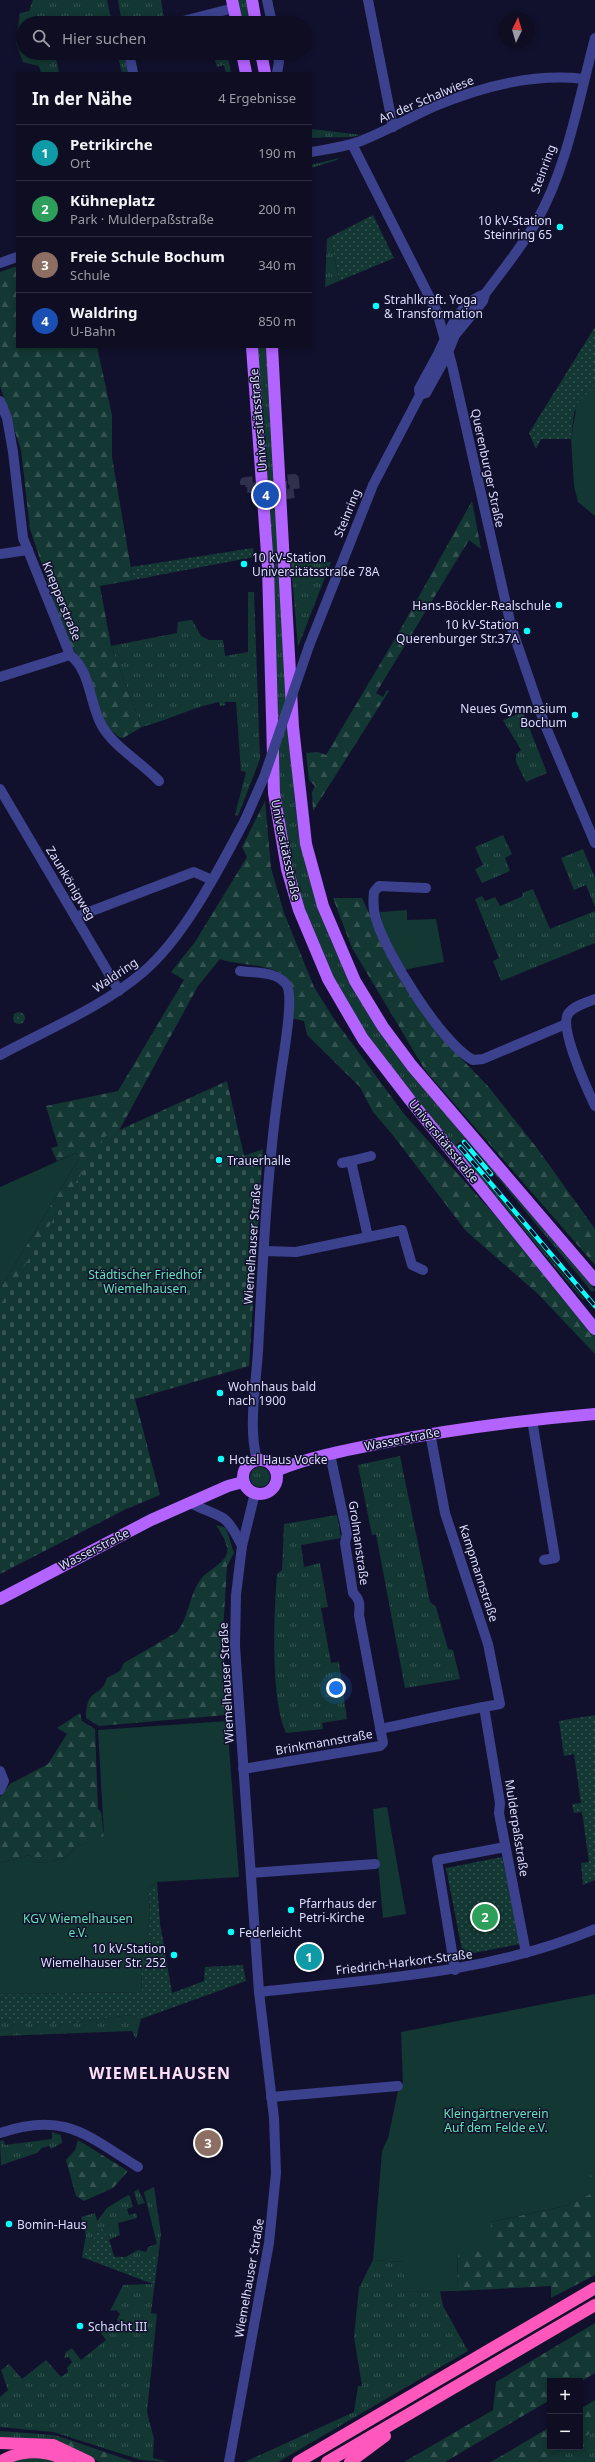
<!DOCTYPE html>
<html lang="de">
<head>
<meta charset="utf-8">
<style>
  body { margin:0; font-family:"Noto Sans",sans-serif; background:#17162a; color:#f1f3f6 }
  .controls { position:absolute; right:12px; bottom:12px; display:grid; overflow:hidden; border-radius:0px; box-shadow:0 2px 6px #0003 }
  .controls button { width:36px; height:36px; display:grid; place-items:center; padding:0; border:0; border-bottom:1px solid #2e2d40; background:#0e0d22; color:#f1f3f6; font:20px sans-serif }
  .compass { position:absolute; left:499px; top:12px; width:36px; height:36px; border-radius:50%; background:#0e0d22; box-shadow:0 2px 6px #0003; rotate:5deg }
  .you { position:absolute; left:336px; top:1688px; width:14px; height:14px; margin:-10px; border:3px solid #fff; border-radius:50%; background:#1a73e8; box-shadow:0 0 0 6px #1a73e833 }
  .badge { display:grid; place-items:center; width:26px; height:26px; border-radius:50%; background:#0f766e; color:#fff; font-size:13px; font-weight:700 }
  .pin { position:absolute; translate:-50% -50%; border:2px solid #fff; box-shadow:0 1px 4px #0006 }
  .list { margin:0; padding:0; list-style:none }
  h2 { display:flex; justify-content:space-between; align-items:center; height:52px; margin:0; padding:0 16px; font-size:17px }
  h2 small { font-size:13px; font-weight:400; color:#9b9ca5 }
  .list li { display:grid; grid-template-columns:26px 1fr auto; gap:12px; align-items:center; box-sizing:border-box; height:56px; padding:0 16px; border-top:1px solid #2e2d40 }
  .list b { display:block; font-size:15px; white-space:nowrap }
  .list p { margin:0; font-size:13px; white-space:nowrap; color:#9b9ca5 }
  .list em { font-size:13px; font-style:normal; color:#9b9ca5 }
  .icon { flex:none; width:22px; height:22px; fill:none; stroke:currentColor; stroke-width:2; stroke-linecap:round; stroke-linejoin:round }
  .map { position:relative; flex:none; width:595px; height:2462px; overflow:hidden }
  .search { position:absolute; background:#0e0d22; box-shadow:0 2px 6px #0003; left:16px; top:16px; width:296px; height:44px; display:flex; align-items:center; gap:10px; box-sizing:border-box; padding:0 14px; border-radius:22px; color:#9b9ca5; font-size:15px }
  .panel { position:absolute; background:#0e0d22; box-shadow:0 2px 6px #0003; left:16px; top:72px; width:296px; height:276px; border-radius:0px }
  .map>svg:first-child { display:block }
</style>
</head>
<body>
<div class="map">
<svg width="595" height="2462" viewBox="0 0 595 2462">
  <defs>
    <pattern id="grass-tufts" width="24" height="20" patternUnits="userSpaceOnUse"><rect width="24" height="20" fill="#133732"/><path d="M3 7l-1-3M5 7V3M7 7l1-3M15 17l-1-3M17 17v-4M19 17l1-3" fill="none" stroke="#355451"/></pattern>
    <pattern id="forest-firs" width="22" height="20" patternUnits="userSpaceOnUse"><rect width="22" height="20" fill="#133732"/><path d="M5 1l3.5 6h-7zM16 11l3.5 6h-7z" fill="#355451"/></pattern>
    <pattern id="cemetery-stones" width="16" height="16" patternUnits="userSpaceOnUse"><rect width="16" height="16" fill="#133732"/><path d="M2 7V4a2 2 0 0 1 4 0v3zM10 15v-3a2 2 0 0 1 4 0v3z" fill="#355451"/></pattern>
    <pattern id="park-dots" width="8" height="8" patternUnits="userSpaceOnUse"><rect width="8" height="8" fill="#133732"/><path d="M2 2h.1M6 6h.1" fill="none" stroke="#355451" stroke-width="1.8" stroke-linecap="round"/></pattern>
  </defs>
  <rect width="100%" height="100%" fill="#12112d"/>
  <g fill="url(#grass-tufts)">
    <path d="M33,0h74l5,23h-89v30h32l4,20h-18l-2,-7 -16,-4 -7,-19 4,-30 9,-2z"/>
    <path d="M118,0h43l3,19 -14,4h-28z"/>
    <path d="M236,0h11l4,23h-9z"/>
    <path d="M117,53h7l4,20h-6z"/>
    <path d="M228,57l3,16h-5l-2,-8 -7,2 -2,-7z"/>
    <path d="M311,129l51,6c-19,4 -33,1 -51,3z"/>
    <path d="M339,158l-2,2 -26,8v-3z"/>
    <path d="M330,237l9,44 -14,6 2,-48z"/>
    <path d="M257,347h10l27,447 6,49 8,32 23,66 24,49 240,300 -3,2 -127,-154 -9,7 128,154 -1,1c-42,-49 -84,-100 -125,-150 -56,-67 -114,-135 -146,-217 -44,-112 -35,-237 -39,-355 -2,-77 -10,-154 -16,-231z"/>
    <path d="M290,552l16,10h25l-33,85z"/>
    <path d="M248,592h6l6,167 -22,57 -3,-1 11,-43 -5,-1 -5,-69h-12l2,3 -6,1 -1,-4c-26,5 -50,18 -77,25l-31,-81 66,-13 1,-11 14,-2 9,16 8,4h14l2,16 23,-4z"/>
    <path d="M523,712l24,61 -21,9 -10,-20v-8l5,-4 -18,-30z"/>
    <path d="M503,835l9,19 -7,4 5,13 -28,12 -7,-14 8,-4 -8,-18z"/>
    <path d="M583,849l12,29v29l-9,-22 -12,5 -13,-32z"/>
    <path d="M533,889l17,40 45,-18v32l-94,38 -8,-20 6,-3 -24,-59 7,-3 3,5 10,-4 5,9 23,-10 -1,-3z"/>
    <path d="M400,1456l30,146 6,5 12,42 5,1 7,29 -55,9 -29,-154 -4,1 -14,-70z"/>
    <circle cx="260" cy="1477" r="10"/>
    <path d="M337,1515l4,23 -40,7 3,22 16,-4 8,44 -7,1 10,55 8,-1 8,57 -25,4 1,6 -37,4c-16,-36 -12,-118 -9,-159l5,-4 2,-46z"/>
    <path d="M130,2015l11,4 -5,20 -4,-8 -132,5v-17l15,4h56z"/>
    <path d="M52,2132l9,3 1,8 -11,6 -2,-3 -7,2 -5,5 -36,12 -1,-24 3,-1 2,5 47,-6z"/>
    <path d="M154,2187l7,47 -10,79 6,1 -10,98 7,27 -1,19 16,4 -28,-2 -88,-28 -53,-5v-30l8,-7 -7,-20 8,-6 13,15 24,-19 15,17 7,-5 -1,-4 5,-6 -3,-5 -5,1 2,-6 6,-4 9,12 25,-20 -9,-12 4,-5 14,8 4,-7 -2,-5 3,-5 -4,-4 -6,1 13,-26 30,-1 -71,-27 4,-22 -5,-18 14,-4 2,8 10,-13 21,-13 2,1 3,11 -6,2 2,6 7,-2 1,5 -19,5 2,12 -11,5 5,17 8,2 16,-9 8,2 2,-5 9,-3 -13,-52z"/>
    <path d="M138,2189l7,14 -7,2 -4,-13z"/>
    <path d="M373,2260l31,2v30l36,-1 3,15 25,45 -190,111h-33l109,-50 4,-26h4l-8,-49 5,-49z"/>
    <path d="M0,2431l53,4 -2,7 -51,-3z"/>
    <path d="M595,2431v31h-57l27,-15h15v-8z"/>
    <path d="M33,2456l28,6h-53z"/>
  </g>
  <g fill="url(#forest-firs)">
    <path d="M17,266v81h80l15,68v42l21,123 -33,6 11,60 31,81 -19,11 -4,-1 -12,-10 -26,-66 -14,-21 -37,-111 -9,-79 -21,-64v-114z"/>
    <path d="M472,501l9,48 -12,-9 -93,153 7,4 4,-7 2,1 -76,120 -1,-19 3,-6 -6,-6 -3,-27 12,-1 8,3 73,-123z"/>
    <path d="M265,801l6,67 13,45 30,74 20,32 70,95 124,138 67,84v18l-57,-60 -72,-63 -74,-97 -19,-22 -13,-25 -53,-52 -3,-14 -13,-3c1,-9 3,-20 2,-28 -5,-28 -51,-23 -73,-31l-22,27 -82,150 -116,185v-32l80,-132 -4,-4 -19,8 -6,-13 7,-2 -12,-40 72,-15 66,-111 -13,-8 24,-30 52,-85 -5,-10z"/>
    <path d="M333,898h29l39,84 43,59 43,44 50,63 58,81v36l-170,-195 -73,-122z"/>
    <path d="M216,1525l10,3 8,25 -7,13 -4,65 3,84 -127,11 -13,-8c0,-32 15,-19 21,-40l13,-7 4,-8 53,-31c12,-15 12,-37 24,-53 6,-8 20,-14 25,-23 5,-10 -5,-22 -10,-31z"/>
    <path d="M80,1713l2,8 13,8 3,80 3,3 3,25 -29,10 -10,11 -21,5 -9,-1 -5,-7 -30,8v-66l10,-13 38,-20 19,-30 -10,-6z"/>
    <path d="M78,2140l50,31 -15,17 -29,13 -8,-5 -10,-36 9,-10z"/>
    <path d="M595,2173v102l-44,23v-12l-94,5 1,-37 32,-32 80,-17 20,-31z"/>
    <path d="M595,2323v50l-15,9 -30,-1v19l-105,62h-41l89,-52 3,-28z"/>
    <path d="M595,2400v31l-15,8v-30z"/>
    <path d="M550,2427v20h15l-27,15h-47z"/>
    <path d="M53,2435l11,3 70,24h-34l-49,-20z"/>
  </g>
  <path fill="url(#cemetery-stones)" d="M227,1081l17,75 19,-7 -14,217 -114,33 25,96 -34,14 -126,65v-268l104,-169z"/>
  <g fill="url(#park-dots)">
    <path d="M373,215l21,43 -55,23 -9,-44z"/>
    <path d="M595,327v58l-21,27 -3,27h-30l-5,10 -7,-16z"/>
    <path d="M253,548l1,9 -121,23 -2,-13z"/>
    <circle cx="19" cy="1018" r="6"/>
    <path d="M595,1715v165l-12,5 -2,-22 8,-1 -7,-50 -8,1 -2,-9 9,-1 -7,-49 -10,2 -5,-35z"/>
    <path d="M502,1857l18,87 -57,11 -17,-87z"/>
    <path d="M157,1882l3,41 12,70 32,-12 1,-14 38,-2 3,16 -105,38 -11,-4 -59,8h-56l-15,-4v-25l142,-2c0,-10 -2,-22 0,-32 4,-20 13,-51 4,-70z"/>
    <path d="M101,2227l8,12 5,18c9,-1 21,2 31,5l13,-8 -4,30 -72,-27z"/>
  </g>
  <g fill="#133732">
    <path d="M595,385v131l-17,-14 -4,-16 -3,-47 6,-36z"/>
    <path d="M407,910v10l29,-1 8,43 -40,8 -20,-39 -4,-19z"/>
    <path d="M76,1153l4,4 -80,132v-102z"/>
    <path d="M227,1721l12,156 -82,5 -11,8c9,20 0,49 -4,70 -2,10 0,22 0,32l-142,2v-131l30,-8 5,7 9,1 21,-5 10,-11 29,-11 -6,-106z"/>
    <path d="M387,1807l19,107 -23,4 -10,-109z"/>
    <path d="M595,1994v179l-5,2 4,17 -24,13 -80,17 6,24 -38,8 -1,37 -53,1v-30l-31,-2 9,-109 6,-13 10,-47 5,-5 -2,-54z"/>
  </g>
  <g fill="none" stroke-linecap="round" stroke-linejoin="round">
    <path stroke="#30304c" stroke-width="10" stroke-dasharray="10 5" stroke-linecap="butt" d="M294,479l1,14 -7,1v-8l-42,2 -1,-6z"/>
    <g stroke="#3b418d" stroke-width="10">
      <path d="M267,0l5,23"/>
      <path d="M368,0l25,127"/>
      <path d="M175,23l59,-15"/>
      <path d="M129,53l4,20"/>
      <path d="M277,73l2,-11 -2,-9"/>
      <path d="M352,144l85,168 15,53 59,261 34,99 50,118"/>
      <path d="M311,152c17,-3 34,-5 50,-11 25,-10 48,-23 72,-34 47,-20 100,-34 151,-28"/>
      <path d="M0,263l17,-6"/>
      <path d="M420,395l6,-2 20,-36 9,-22 28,-34 2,-7c17,-23 36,-46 51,-72 31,-53 43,-124 59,-184"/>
      <path d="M0,401l7,17 6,34 10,86 47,117c21,16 19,48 32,71 13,22 39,36 57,55"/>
      <path d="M0,554l28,-4"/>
      <path d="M309,646l64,-161 47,-90 -1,-6c6,-11 12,-22 18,-33 11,-22 21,-54 48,-62"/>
      <path d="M0,677l70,-22"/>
      <path d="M0,789l119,202"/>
      <path d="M426,888l-47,-2 -5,6c-1,9 -1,18 2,27 10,35 66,125 97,141l10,-1 83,-35"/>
      <path d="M76,917l118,-45 18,8"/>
      <path d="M240,971c14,2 36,0 46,13 9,11 -3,73 -5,89 -14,92 -18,186 -23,278 -2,35 -10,76 -1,109"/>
      <path d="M595,999c-9,4 -22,7 -27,15 -9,14 20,77 27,92"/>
      <path d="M0,1055c46,-25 102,-48 142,-82 42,-35 77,-104 103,-153"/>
      <path d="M351,1161l20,-5"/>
      <path d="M342,1163l9,-2 17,76"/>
      <path d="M264,1251l32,1 106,-22 10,35 11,5"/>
      <path d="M532,1420l23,138 -11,2"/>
      <path d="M191,1503c31,17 33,6 51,43"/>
      <path d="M484,1707l16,96 -1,10 27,140"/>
      <path d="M380,1729c40,-8 79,-18 120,-25l-12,-60 -43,-131 -15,-80"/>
      <path d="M243,1769l137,-23 3,-3 -24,-128c1,-10 1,-16 -6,-22l-8,-50 2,-9 -17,-80"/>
      <path d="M0,1771l4,10 -4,9"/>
      <path d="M252,1873l123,-9"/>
      <path d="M455,1970l-18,-110 68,-13"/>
      <path d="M259,1992c114,-13 229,-18 336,-63"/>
      <path d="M271,2097l127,-11"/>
      <path d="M0,2133c64,-22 86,2 138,34"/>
      <path d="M229,2462l40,-219 7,-70 -2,-55 -15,-126 -24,-346 1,-51 6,-49 13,-53"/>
    </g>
    <g stroke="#b363ff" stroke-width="12">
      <path d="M232,0l5,23"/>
      <path d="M252,0l4,23"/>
      <path d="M242,53l4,20"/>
      <path d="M261,53l4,20"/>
      <path d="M252,347l16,220 6,226 13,76 12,41 29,69 35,60 47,61 185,229"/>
      <path d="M272,347l21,380 13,117 17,62 32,75 28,46 29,39 183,214"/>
      <circle cx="260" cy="1477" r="17"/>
      <path d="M276,1471c33,-14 70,-21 105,-28 71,-14 142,-23 214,-29"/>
      <path d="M0,1599l151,-79 77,-34 15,-4"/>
    </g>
    <g stroke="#ff57bb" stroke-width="12">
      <path d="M0,2443l53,2 36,17"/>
      <path d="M0,2462c20,-13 48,-13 68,0"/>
      <path d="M298,2462l297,-174"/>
      <path d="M327,2462l268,-157"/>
      <path d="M350,2462l35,-26"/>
    </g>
    <g stroke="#08fffb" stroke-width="4.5">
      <g id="rail">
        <path d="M464,1142l27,32"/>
        <path d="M460,1147l135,159"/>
      </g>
    </g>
    <use href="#rail" stroke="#12112d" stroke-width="3" stroke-dasharray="9" stroke-linecap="butt"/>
    <path stroke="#3b418d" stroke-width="10" d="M245,820l19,-43 45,-131"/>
  </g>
  <g fill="#08fffb" stroke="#12112d" stroke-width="1.5">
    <circle cx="560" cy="227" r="4"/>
    <circle cx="376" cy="306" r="4"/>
    <circle cx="244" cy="564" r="4"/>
    <circle cx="559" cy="605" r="4"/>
    <circle cx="527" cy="631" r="4"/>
    <circle cx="575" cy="715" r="4"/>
    <circle cx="219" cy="1160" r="4"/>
    <circle cx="220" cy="1393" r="4"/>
    <circle cx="221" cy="1459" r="4"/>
    <circle cx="291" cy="1910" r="4"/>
    <circle cx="231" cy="1932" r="4"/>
    <circle cx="174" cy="1955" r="4"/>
    <circle cx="9" cy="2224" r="4"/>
    <circle cx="80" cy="2326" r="4"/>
  </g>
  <g text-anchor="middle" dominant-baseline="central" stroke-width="3" stroke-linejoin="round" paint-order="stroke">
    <g font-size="12" fill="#dcddff" stroke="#12112d">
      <text transform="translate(426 99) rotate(-23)">An der Schalwiese</text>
      <text transform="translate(543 169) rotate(-70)">Steinring</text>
      <text transform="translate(258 420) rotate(-95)">Universitätsstraße</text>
      <text transform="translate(488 468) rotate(78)">Querenburger Straße</text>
      <text transform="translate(347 513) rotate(-68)">Steinring</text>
      <text transform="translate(62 601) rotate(68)">Knepperstraße</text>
      <text transform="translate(286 850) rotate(78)">Universitätsstraße</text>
      <text transform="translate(71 883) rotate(59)">Zaunkönigweg</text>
      <text transform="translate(115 975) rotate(-34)">Waldring</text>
      <text transform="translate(444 1141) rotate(51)">Universitätsstraße</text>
      <text transform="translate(252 1244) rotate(-86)">Wiemelhauser Straße</text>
      <text transform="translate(402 1439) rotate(-11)">Wasserstraße</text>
      <text transform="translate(359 1543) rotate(82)">Grolmanstraße</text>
      <text transform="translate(94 1549) rotate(-27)">Wasserstraße</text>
      <text transform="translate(479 1573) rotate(72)">Kampmannstraße</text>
      <text transform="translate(226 1683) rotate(-93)">Wiemelhauser Straße</text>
      <text transform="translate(324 1742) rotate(-10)">Brinkmannstraße</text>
      <text transform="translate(517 1828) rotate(81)">Mulderpaßstraße</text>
      <text transform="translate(404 1962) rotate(-7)">Friedrich-Harkort-Straße</text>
      <text transform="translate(249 2278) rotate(-80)">Wiemelhauser Straße</text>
    </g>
    <g font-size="12" fill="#dcddff" stroke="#12112d" text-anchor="start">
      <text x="552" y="220" text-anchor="end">10 kV-Station<tspan x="552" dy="14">Steinring 65</tspan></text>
      <text x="384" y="299">Strahlkraft. Yoga<tspan x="384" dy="14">&amp; Transformation</tspan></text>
      <text x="252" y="557">10 kV-Station<tspan x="252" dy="14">Universitätsstraße 78A</tspan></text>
      <text x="551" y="605" text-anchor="end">Hans-Böckler-Realschule</text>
      <text x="519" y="624" text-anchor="end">10 kV-Station<tspan x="519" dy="14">Querenburger Str.37A</tspan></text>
      <text x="567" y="708" text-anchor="end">Neues Gymnasium<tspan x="567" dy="14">Bochum</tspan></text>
      <text x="227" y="1160">Trauerhalle</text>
      <text x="228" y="1386">Wohnhaus bald<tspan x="228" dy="14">nach 1900</tspan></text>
      <text x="229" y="1459">Hotel Haus Vocke</text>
      <text x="299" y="1903">Pfarrhaus der<tspan x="299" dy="14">Petri-Kirche</tspan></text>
      <text x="239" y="1932">Federleicht</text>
      <text x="166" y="1948" text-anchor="end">10 kV-Station<tspan x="166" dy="14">Wiemelhauser Str. 252</tspan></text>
      <text x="17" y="2224">Bomin-Haus</text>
      <text x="88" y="2326">Schacht III</text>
    </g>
    <g font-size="12" fill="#63e4b5" stroke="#12112d">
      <text x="145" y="1274">Städtischer Friedhof<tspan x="145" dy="14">Wiemelhausen</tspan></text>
      <text x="78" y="1918">KGV Wiemelhausen<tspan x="78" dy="14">e.V.</tspan></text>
      <text x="496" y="2113">Kleingärtnerverein<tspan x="496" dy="14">Auf dem Felde e.V.</tspan></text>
    </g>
    <g font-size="16" font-weight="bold" letter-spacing="1" fill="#ffdef7" stroke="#12112d">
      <text x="160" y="2073">WIEMELHAUSEN</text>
    </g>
  </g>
</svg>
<div class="controls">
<button>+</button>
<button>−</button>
</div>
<svg class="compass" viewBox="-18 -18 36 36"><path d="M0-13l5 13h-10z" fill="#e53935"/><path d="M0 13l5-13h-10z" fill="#9b9ca5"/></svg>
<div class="you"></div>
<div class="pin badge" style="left:309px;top:1957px;background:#0f9aa8">1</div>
<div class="pin badge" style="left:485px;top:1917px;background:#2e9e5b">2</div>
<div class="pin badge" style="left:208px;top:2143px;background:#8d6e63">3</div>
<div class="pin badge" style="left:266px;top:495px;background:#1a4fb4">4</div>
<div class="search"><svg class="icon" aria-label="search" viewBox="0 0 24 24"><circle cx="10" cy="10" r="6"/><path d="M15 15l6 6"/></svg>Hier suchen</div>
<section class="panel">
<h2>In der Nähe<small>4 Ergebnisse</small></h2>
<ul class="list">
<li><span class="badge" style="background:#0f9aa8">1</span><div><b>Petrikirche</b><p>Ort</p></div><em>190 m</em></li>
<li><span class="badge" style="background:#2e9e5b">2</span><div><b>Kühneplatz</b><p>Park · Mulderpaßstraße</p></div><em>200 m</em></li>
<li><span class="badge" style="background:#8d6e63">3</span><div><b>Freie Schule Bochum</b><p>Schule</p></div><em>340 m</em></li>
<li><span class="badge" style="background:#1a4fb4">4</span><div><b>Waldring</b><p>U-Bahn</p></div><em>850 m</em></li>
</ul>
</section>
</div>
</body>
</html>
